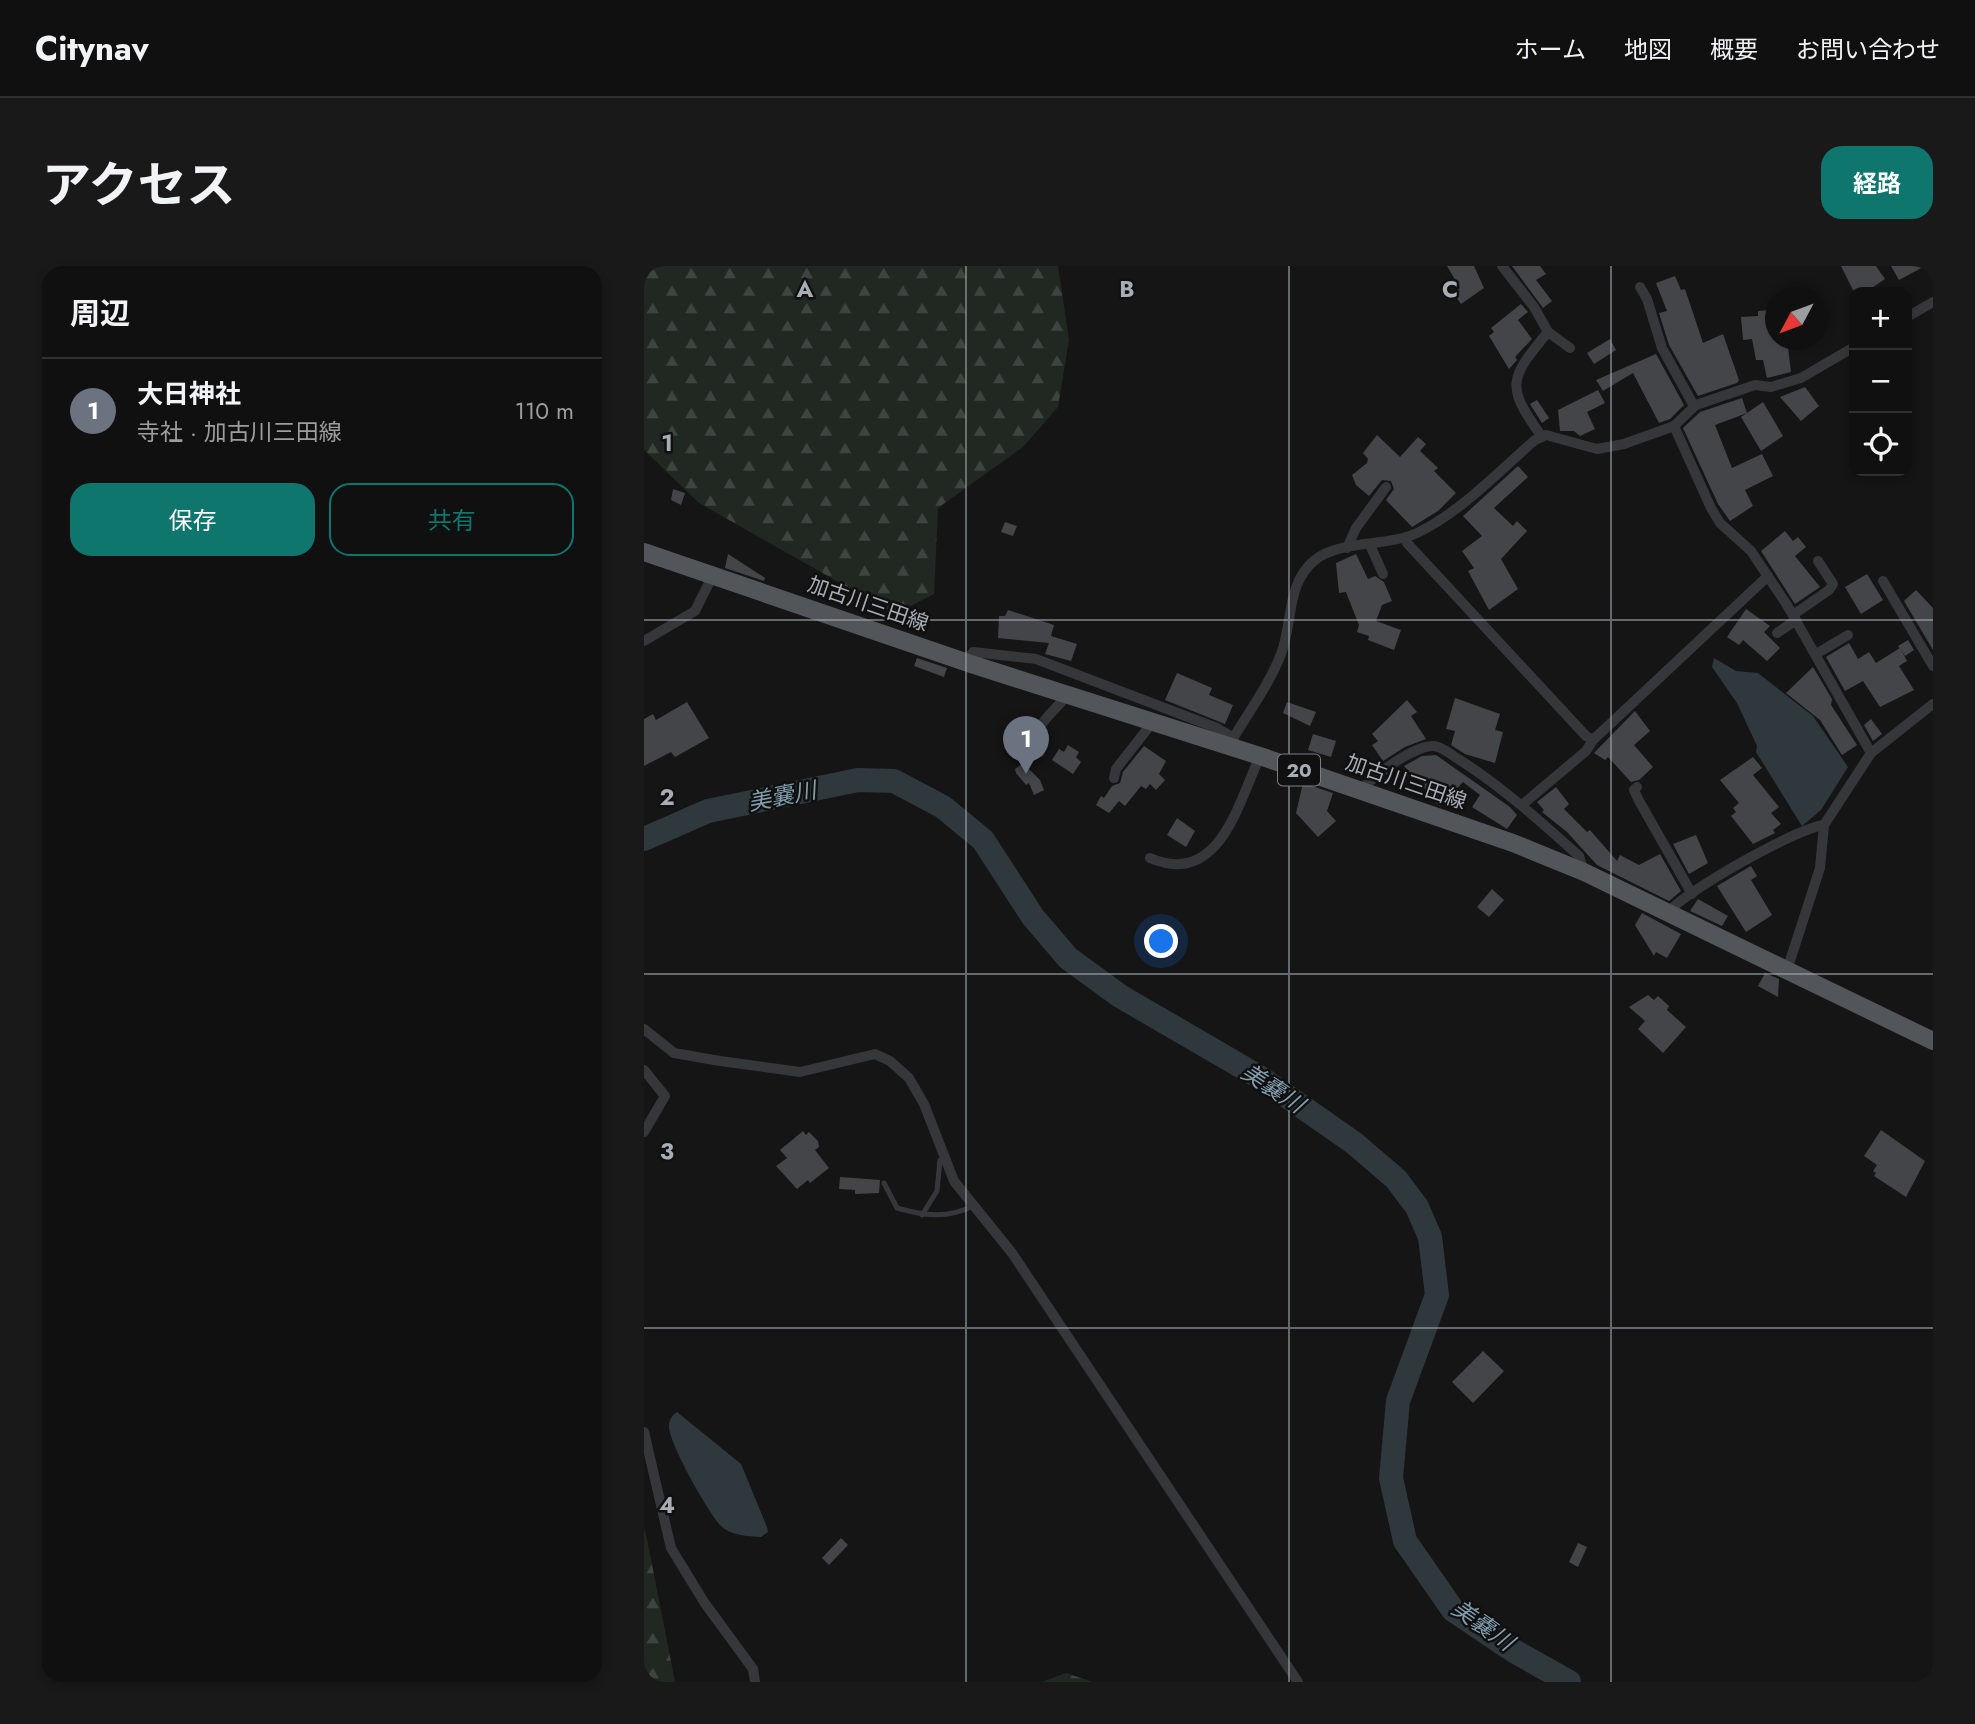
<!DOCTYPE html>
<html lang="ja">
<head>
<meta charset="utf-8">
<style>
  body { margin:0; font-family:Jost,"Noto Sans JP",sans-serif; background:#191919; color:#f1f3f6 }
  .controls { position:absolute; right:21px; top:21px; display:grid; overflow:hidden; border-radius:14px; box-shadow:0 4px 10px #0003 }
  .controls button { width:63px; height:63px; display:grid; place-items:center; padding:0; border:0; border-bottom:2px solid #303030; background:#101010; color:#f1f3f6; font:35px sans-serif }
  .compass { position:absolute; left:1121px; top:21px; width:63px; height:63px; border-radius:50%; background:#101010; box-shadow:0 4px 10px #0003; rotate:229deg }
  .you { position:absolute; left:518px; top:676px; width:24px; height:24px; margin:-18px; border:5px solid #fff; border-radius:50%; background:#1a73e8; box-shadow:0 0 0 10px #1a73e833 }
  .badge { display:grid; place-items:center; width:46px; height:46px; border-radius:50%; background:#0f766e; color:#fff; font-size:23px; font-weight:700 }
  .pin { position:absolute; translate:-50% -58px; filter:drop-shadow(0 2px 4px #0008) }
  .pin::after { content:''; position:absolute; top:37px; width:24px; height:21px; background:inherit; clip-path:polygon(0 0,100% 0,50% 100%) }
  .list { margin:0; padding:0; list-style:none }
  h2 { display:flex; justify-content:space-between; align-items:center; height:91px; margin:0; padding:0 28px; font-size:30px }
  h2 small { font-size:23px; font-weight:400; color:#9c9d9f }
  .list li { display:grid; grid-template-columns:46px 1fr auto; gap:21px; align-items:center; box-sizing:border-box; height:105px; padding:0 28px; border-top:2px solid #303030 }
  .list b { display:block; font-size:26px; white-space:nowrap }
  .list p { margin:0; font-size:23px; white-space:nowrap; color:#9c9d9f }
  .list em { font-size:23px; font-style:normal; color:#9c9d9f }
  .actions { display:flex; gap:14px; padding:21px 28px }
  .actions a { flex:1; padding:16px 0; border:2px solid #0f766e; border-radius:21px; text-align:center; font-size:24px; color:#0f766e }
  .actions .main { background:#0f766e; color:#fff }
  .icon { flex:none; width:38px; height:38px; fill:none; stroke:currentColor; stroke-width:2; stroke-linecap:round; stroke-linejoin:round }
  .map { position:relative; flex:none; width:1289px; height:1416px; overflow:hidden; border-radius:21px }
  header { display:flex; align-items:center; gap:42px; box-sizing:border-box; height:98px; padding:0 35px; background:#101010; border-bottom:2px solid #303030 }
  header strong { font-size:33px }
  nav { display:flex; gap:38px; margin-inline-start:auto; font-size:24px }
  .intro { display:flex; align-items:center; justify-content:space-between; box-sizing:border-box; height:168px; padding:0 42px }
  h1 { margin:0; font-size:49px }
  .button { padding:18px 32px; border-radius:21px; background:#0f766e; color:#fff; font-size:24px; font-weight:700 }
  main { display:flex; gap:42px; padding:0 42px }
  aside { flex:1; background:#101010; border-radius:21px; box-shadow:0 4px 10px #0003 }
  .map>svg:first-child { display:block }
</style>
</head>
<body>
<header>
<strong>Citynav</strong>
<nav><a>ホーム</a><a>地図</a><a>概要</a><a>お問い合わせ</a></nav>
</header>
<div class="intro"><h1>アクセス</h1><a class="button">経路</a></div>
<main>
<aside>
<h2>周辺<small></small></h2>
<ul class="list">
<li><span class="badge" style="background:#6b7280">1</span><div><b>大日神社</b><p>寺社 · 加古川三田線</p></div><em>110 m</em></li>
</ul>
<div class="actions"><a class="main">保存</a><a>共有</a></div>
</aside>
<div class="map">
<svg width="1289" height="1416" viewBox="0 0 1289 1416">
  <defs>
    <pattern id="forest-firs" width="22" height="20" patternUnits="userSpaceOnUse" patternTransform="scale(1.75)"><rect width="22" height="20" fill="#212821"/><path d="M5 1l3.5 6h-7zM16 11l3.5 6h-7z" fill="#3e443f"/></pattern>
  </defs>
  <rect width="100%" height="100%" fill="#151516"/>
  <g fill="url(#forest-firs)">
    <path d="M0,0h414l11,74 -11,67 -35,40 -85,61 -4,86 -39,20 -196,-111 -55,-53z"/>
    <path d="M0,1262l4,16 27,138h-31z"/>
    <path d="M422,1407l27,9h-51z"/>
  </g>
  <g fill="#2f383d">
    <path d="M1070,392l22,13 22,2 55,43 35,51 -27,43 -19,16 -46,-74 1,-6 -20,-43 -25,-36z"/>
    <path d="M33,1146l64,52 26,63 1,5 -7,5c-14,-1 -30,-1 -41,-12 -12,-13 -52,-83 -51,-99 0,-6 3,-11 8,-14z"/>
  </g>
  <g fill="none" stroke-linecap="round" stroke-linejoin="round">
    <path stroke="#2f383d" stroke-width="24" d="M0,573l64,-28 150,-31 36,1 49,26 40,33 50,77 35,41 52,38 141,82 93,65 42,36 21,28 13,30 7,58 -39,106 -7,77 14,63 48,69 61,41 55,31"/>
  </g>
  <g fill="#444549">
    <path d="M803,0h27l10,22 -23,16 -8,-11 7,-5z"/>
    <path d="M868,0h28l6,8 -10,6 16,21 -9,7z"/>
    <path d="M1197,0h35l9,13 -19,13h-12z"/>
    <path d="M1247,0h34l-26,14z"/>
    <path d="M1031,10l6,14 4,-1 18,54 20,-9 16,46 -2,3 -39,13 -29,-51 -10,-32 8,-2 -11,-28z"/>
    <path d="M877,38l7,8 -10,8 14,19 -17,18 2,3 -8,9 -20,-33 5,-4 -3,-4z"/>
    <path d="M1128,44l3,30h12l4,32 -24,6 -4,-18h-7l-4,-21 -9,1 -2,-23 17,-1v-5z"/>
    <path d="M966,73l6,11 -22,14 -7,-11z"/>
    <path d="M1012,88l28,51 -14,14 -11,4 -26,-50 -30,18 -7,-11z"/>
    <path d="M1161,121l14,19 -18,15 -21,-24z"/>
    <path d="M954,124l7,13 -18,9 8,17 -15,7 -6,-5h-14l-2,-21z"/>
    <path d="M1098,132l5,15 -32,12 17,43 30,-14 11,22 -28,14 8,16 -23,15 -12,-17 -35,-76 17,-16z"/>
    <path d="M893,134l12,18 -7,5 -12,-19z"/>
    <path d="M1119,136l20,34 -22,15 -20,-34z"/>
    <path d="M733,169l23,22 18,-20 8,7 -6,7 18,17 -4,3 22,22 -18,18 -26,16 -26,-27 8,-11 -3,-8 -9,-1 -13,16 -13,-11 -4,-10 15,-12 1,-4 -5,-6z"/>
    <path d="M874,200l10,11 -34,31 19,18 4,-5 10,10 -26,28 17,30 -29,21 -21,-39 6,-3 -12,-17 20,-15 -19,-20z"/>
    <path d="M29,223l12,4 -4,12 -10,-5z"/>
    <path d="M361,256l12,4 -4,10 -12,-4z"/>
    <path d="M1141,265l8,10 5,-4 8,10 -11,9 25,31 -25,17 -34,-53z"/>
    <path d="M84,288l37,24 -1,3 -39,-13z"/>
    <path d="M712,288l12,25 7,-3 9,6 8,19 -10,4 -6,16 25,9 -7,20 -26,-10 1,-4 -12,-4 2,-7 -13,-33 -7,1 -3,-30z"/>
    <path d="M1223,308l16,26 -22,14 -16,-27z"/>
    <path d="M1272,324l17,18v42l-29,-49z"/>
    <path d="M1102,343l24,17 -6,6 16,16 -13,13 -24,-21 -4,5 -12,-8z"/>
    <path d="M364,344l46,15 -3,11 26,8 -6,17 -26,-7 4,-11 -51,-5 1,-22h6z"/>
    <path d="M1264,374l6,10 -9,6 -7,-10z"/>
    <path d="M1205,377l9,16 11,-7 7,11 24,-15 7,13 -8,5 15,24 -34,17 -17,-26 -18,10 -19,-34z"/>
    <path d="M273,392l30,10 -3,9 -30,-11z"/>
    <path d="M1169,401l19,32 -1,6 26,40 -15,10 -22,-35 -34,-27z"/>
    <path d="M533,407l35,15 -3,7 24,10 -8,19 -60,-24z"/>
    <path d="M811,432l45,16 -5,16 8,2 -8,31 -30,-9 -14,-9 4,-14 -9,-2z"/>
    <path d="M763,434l10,12 -6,4 15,23 -21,8 -22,14 -11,-16 6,-4 -6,-7z"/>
    <path d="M43,436l22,36 -34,19 -4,-5 -27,14v-47l9,-5 3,6z"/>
    <path d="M643,436l29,10 -6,14 -27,-13z"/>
    <path d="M991,445l15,20 -16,14 19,22 -14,13 -8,2 -23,-25 -3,3 -11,-7z"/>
    <path d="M1227,453l11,15 -9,7 -9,-16z"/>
    <path d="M669,468l23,7 -5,16 -23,-7z"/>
    <path d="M424,479l11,7 -3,5 5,5 -8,12 -21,-14 7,-11 5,3z"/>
    <path d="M500,480l22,15 -7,13 6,6 -9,10 -6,-6 -4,5 -5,-3 -16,20 -6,-5 -10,12 -13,-8 5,-9 3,2 8,-12 8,-3 3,-11z"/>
    <path d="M792,489l74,52 7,8 -10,14 -35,-22 8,-12 -17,-13 -23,24 -17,-13 3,-3 -22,-24 18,-10z"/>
    <path d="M1109,491l9,11 -9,7 26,32 -8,6 10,11 -8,6 2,3 -22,11 -22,-28 5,-4 -3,-4 6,-5 -19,-23z"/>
    <path d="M379,497l17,17 4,10 -10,5 -5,-12 -3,2 -10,-12 -1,-4z"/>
    <path d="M659,517l30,10 -6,18 9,10 -18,16 -22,-24z"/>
    <path d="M912,521l13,17 -5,5 23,23 3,-2 27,31 3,-6 19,10 21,-11 21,37 -12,10 -72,-36 -30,-33 -25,-20 2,-2 -7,-8z"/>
    <path d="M533,552l18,13 -9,16 -19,-12z"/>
    <path d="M1052,569l12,28 -19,11 -16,-30z"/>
    <path d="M1107,600l6,10 -6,4 21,35 -26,17 -29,-46z"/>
    <path d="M848,623l12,11 -15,17 -12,-10z"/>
    <path d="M1054,633l30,17 -6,10 -32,-15z"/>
    <path d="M998,647l39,21 -14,24 -11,-6 -2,4 -19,-31z"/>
    <path d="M1121,707l14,6 -1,18 -20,-11z"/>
    <path d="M1004,729l6,5 4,-4 11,10 -2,4 19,17 -23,26 -25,-24 7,-8 -16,-14z"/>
    <path d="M1237,864l44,31 -19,36 -32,-21 2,-3 -3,-2 4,-6 -13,-9z"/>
    <path d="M159,865l3,4 3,-3 9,9 1,6 -4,3 14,18 -19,15 -2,-3 -11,9 -21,-23 11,-8 -7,-8z"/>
    <path d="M196,911l40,3 -1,13 -24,1v-4l-16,-1z"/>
    <path d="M839,1085l21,20 -31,32 -21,-21z"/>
    <path d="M197,1272l7,7 -19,20 -7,-7z"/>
    <path d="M934,1277l9,4 -9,20 -9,-5z"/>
  </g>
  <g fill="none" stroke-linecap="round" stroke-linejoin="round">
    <g stroke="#36373b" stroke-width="5">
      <path d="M240,917l13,25c27,8 51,11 78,-3"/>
      <path d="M278,949l15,-24 3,-31 5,-3"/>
    </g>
    <g stroke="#36373b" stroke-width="10">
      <path d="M858,0l32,41 14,25 22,16"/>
      <path d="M996,21l7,12 15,49 32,58"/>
      <path d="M1263,51l26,-15"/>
      <path d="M1030,160l37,82 9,15 31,28 36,54 84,148"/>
      <path d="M898,171c-37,-52 -33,-58 6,-105"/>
      <path d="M762,271l1,6 179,193 7,4"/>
      <path d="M726,279l13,29"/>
      <path d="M703,282l9,-20 30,-41"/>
      <path d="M1239,315l50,85"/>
      <path d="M1149,349l36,-25 4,-6 -15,-23"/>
      <path d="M1133,367l19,-13"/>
      <path d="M0,375l51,-30 18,-36"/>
      <path d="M1172,388l32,-19"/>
      <path d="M322,396l7,-10 63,7 181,69 17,10"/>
      <path d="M584,481c17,-30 41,-61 53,-93 12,-31 5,-71 34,-94 25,-20 71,-13 102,-27 44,-21 81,-61 118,-93l11,-5 51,14 27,-5 50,-18 22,-21 59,-20 16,2 30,-9 53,-31"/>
      <path d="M396,486c-15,-22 15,-40 27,-57"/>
      <path d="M470,512l2,-9 36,-46"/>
      <path d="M993,521l-3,3 4,9 54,95"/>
      <path d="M717,525c10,-14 59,-51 77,-44 9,3 19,12 28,17 41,27 76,59 113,92l5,16"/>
      <path d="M878,539l64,-54 7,-11 175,-164"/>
      <path d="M506,592c69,30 88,-54 110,-102"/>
      <path d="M1024,647c15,-21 131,-86 156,-88"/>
      <path d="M1143,704l33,-102 4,-43 47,-72 62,-49"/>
      <path d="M0,763l30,24 46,8 80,11 75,-18 15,7 19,17 15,26 30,77 58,72 286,429"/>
      <path d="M0,804l21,26 -21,36"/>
      <path d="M0,1166l27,116 33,54 49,67 2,13"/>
    </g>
    <path stroke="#525559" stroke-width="18" d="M0,286l327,112 289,92 253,87 71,29 349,169"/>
  </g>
  <path fill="none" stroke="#a8adb5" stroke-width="2" stroke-opacity="0.55" d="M322,0v1416M645,0v1416M967,0v1416M0,354h1289M0,708h1289M0,1062h1289"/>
  <g text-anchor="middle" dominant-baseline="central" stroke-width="5" stroke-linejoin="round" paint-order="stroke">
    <rect fill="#101011" stroke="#7a7e84" stroke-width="2" x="634" y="488.5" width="42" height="31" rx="5"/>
    <g font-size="19" font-weight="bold" fill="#a8adb5">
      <text x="655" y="504">20</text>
    </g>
    <g font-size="21" fill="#a8adb5" stroke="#101011">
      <text transform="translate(224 338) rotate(19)">加古川三田線</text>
      <text transform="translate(762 516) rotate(19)">加古川三田線</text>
    </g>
    <g font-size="23" font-style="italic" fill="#829dac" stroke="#101011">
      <text transform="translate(138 530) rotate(-11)">美嚢川</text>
      <text transform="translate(629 822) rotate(33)">美嚢川</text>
      <text transform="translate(839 1359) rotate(35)">美嚢川</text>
    </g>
  </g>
  <g font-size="23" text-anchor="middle" font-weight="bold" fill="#a8adb5" stroke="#101011" stroke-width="5" stroke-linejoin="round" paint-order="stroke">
    <text x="161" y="31">A</text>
    <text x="483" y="31">B</text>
    <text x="806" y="31">C</text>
    <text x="23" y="185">1</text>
    <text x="23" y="539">2</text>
    <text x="23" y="893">3</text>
    <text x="23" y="1247">4</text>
  </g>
</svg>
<div class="controls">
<button>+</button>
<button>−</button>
<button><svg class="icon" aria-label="locate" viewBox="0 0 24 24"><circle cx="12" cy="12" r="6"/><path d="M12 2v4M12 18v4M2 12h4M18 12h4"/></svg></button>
</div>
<svg class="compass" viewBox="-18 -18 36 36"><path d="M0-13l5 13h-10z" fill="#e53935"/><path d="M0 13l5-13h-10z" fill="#9c9d9f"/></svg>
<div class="you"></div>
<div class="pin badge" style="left:382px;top:508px;background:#6b7280">1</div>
</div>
</main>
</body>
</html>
